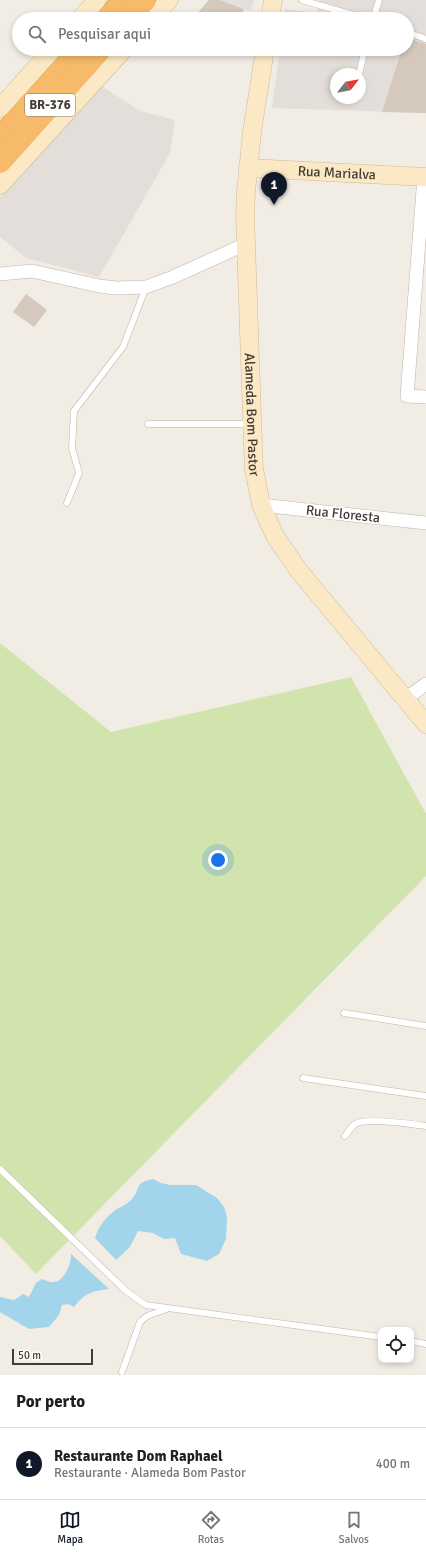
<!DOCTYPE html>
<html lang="pt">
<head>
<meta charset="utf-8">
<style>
  body { margin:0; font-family:Signika,sans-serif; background:#f6f6f6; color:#202124 }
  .controls { position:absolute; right:12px; bottom:12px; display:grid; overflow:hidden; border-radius:8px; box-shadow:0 2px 6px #0003 }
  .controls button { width:36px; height:36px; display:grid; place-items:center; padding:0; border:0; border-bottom:1px solid #e0e0e0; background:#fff; color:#202124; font:20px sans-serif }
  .compass { position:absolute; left:330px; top:68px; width:36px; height:36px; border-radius:50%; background:#fff; box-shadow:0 2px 6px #0003; rotate:59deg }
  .scale { position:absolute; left:12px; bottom:10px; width:81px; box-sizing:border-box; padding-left:4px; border:2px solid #433c34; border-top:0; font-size:11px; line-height:14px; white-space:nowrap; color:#433c34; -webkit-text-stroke:3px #fff; paint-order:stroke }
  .you { position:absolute; left:218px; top:860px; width:14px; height:14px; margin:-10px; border:3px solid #fff; border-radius:50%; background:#1a73e8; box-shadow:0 0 0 6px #1a73e833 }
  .badge { display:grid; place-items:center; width:26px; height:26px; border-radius:50%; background:#111827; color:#fff; font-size:13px; font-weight:700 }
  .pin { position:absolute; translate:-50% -33px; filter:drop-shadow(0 1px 2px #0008) }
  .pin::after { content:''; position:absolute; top:21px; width:14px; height:12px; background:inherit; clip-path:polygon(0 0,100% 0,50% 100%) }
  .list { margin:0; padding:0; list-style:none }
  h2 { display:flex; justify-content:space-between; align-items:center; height:52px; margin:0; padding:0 16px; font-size:17px }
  h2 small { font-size:13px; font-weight:400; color:#757577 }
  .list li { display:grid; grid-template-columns:26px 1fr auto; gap:12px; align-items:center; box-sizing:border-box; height:72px; padding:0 16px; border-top:1px solid #e0e0e0 }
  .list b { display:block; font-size:15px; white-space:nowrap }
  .list p { margin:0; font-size:13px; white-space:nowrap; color:#757577 }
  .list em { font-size:13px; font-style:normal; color:#757577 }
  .icon { flex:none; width:22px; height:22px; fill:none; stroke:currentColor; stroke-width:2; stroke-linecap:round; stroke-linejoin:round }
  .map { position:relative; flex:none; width:426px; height:1375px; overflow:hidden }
  .search { position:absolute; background:#fff; box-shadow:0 2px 6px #0003; left:12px; right:12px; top:12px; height:44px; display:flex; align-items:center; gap:10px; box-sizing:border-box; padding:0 14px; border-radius:22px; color:#757577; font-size:15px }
  .sheet { height:124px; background:#fff }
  nav { display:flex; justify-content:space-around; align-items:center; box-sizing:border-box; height:56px; border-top:1px solid #e0e0e0; background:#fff; font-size:11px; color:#757577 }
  nav a { display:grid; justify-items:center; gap:2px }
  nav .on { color:#111827 }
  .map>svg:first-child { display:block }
</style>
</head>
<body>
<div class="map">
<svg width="426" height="1375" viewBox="0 0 426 1375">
  <rect width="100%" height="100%" fill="#f1ece4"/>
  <g fill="#e3ded9" fill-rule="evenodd">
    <path d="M320,0h106v113l-154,-5 8,-59h127v-30h-123l1,-10 32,4zM336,74h24v24h-24z"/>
    <path d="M100,85l40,26 35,9 -5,33 -71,124 -73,-19 -26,-21v-40z"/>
  </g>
  <path fill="#d1e4ae" d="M0,643l111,89 240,-55 75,137v62l-390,398 -36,-38z"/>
  <path fill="#e2dfdc" d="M220,0h34l-3,11z"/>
  <g fill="#a2d5ec">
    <path d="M153,1179l8,4 9,2h26l21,13 7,9 3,10 -1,22 -7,15 -12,7 -26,-7 -6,-16 -11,1 -11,-6 -15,-2 -8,16 -14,13 -21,-22c4,-13 11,-21 22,-29 4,-2 10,-5 13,-8 12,-11 2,-18 23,-22z"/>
    <path d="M71,1254l38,35c-17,2 -24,4 -35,18l-6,-3 -6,1 -3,10 -10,12 -20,2 -29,-17v-15l14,3 9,-6 6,3 7,-14 6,-4c3,1 9,4 12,3 10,0 18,-20 17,-28z"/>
  </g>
  <g fill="#d5c9bd">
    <path d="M209,0h11l24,9 -4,10h-39l-7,-2z"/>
    <path d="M407,38l19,6v69l-44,-1 20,-63h5z"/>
    <path d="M26,294l21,16 -13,17 -21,-15z"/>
  </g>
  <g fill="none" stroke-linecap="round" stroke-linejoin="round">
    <g stroke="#bfb5aa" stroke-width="7">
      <g id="lane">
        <path d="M302,0l65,19"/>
        <path d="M373,19l6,-19"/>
        <path d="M407,32l19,7"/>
        <path d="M359,74l6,-25"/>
        <path d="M148,424h102"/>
        <path d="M67,503l12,-30 -7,-25 2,-37 49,-64 23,-60"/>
        <path d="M344,1013l82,13"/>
        <path d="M303,1078l123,18"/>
        <path d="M345,1136c3,-4 6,-9 10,-12 11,-7 57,0 71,2"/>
        <path d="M0,1169l126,122 20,14 235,32"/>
        <path d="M411,1341l15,3"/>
        <path d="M122,1372l18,-50 7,-6 20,-7"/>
      </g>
    </g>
    <g stroke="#bfb5aa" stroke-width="14">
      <g id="street">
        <path d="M424,177l-17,219 19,1"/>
        <path d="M0,274l32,-3 67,15 17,2 30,-1 27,-10 73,-33"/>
        <path d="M261,505l165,18"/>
        <path d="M405,699l21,-15"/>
      </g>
    </g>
    <g stroke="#cfba96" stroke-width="19">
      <g id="secondary">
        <path d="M80,19l17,-19"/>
        <path d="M152,19l17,-19"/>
        <path d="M270,19l3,-19"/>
        <path id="s1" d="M265,49l-13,83 -6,60 -1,23 8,231 1,23 7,36 14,31 24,35 127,153"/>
        <path d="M0,108l53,-59"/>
        <path id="s2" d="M248,168l178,9"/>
        <path d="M0,185l124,-136"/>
      </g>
    </g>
    <g stroke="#d48d3b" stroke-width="23">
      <g id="highway">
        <path d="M107,19l17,-19"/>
        <path d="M128,19l17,-19"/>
        <path d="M0,138l80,-89"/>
        <path d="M0,162l101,-113"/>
      </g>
    </g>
    <use href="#lane" stroke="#fff" stroke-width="6"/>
    <use href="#street" stroke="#fff" stroke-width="13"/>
    <use href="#secondary" stroke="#fbe8c4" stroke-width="18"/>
    <use href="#highway" stroke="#f6ba6a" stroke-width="22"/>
  </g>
  <g text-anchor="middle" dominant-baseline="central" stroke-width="3.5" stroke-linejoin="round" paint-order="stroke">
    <rect fill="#fff" stroke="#7b7671" stroke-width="1" x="25" y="94" width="50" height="22" rx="3"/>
    <g font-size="13" font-weight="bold" fill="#433c34">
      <text x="50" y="105">BR-376</text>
    </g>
    <g font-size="14" fill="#433c34" stroke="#fff">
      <text stroke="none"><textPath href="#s2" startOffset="89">Rua Marialva</textPath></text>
      <text stroke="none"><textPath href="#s1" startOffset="367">Alameda Bom Pastor</textPath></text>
      <text transform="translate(343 514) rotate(6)">Rua Floresta</text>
    </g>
  </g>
</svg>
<div class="controls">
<button><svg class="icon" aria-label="locate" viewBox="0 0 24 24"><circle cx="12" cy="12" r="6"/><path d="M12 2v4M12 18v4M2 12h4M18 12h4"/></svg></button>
</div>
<svg class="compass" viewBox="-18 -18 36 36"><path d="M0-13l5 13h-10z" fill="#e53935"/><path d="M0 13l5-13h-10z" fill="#757577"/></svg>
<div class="scale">50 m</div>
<div class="you"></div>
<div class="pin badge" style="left:274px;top:205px">1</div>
<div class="search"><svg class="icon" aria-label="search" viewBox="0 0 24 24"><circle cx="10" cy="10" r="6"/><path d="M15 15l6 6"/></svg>Pesquisar aqui</div>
</div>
<section class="sheet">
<h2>Por perto<small></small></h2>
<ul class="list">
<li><span class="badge">1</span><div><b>Restaurante Dom Raphael</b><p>Restaurante · Alameda Bom Pastor</p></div><em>400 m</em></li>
</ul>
</section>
<nav>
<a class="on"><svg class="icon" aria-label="map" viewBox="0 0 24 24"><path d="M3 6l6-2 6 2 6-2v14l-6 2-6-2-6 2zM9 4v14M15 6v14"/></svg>Mapa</a>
<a><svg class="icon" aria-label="directions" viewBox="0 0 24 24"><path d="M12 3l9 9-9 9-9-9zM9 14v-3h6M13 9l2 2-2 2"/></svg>Rotas</a>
<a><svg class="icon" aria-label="saved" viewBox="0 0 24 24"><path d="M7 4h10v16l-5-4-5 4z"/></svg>Salvos</a>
</nav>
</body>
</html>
